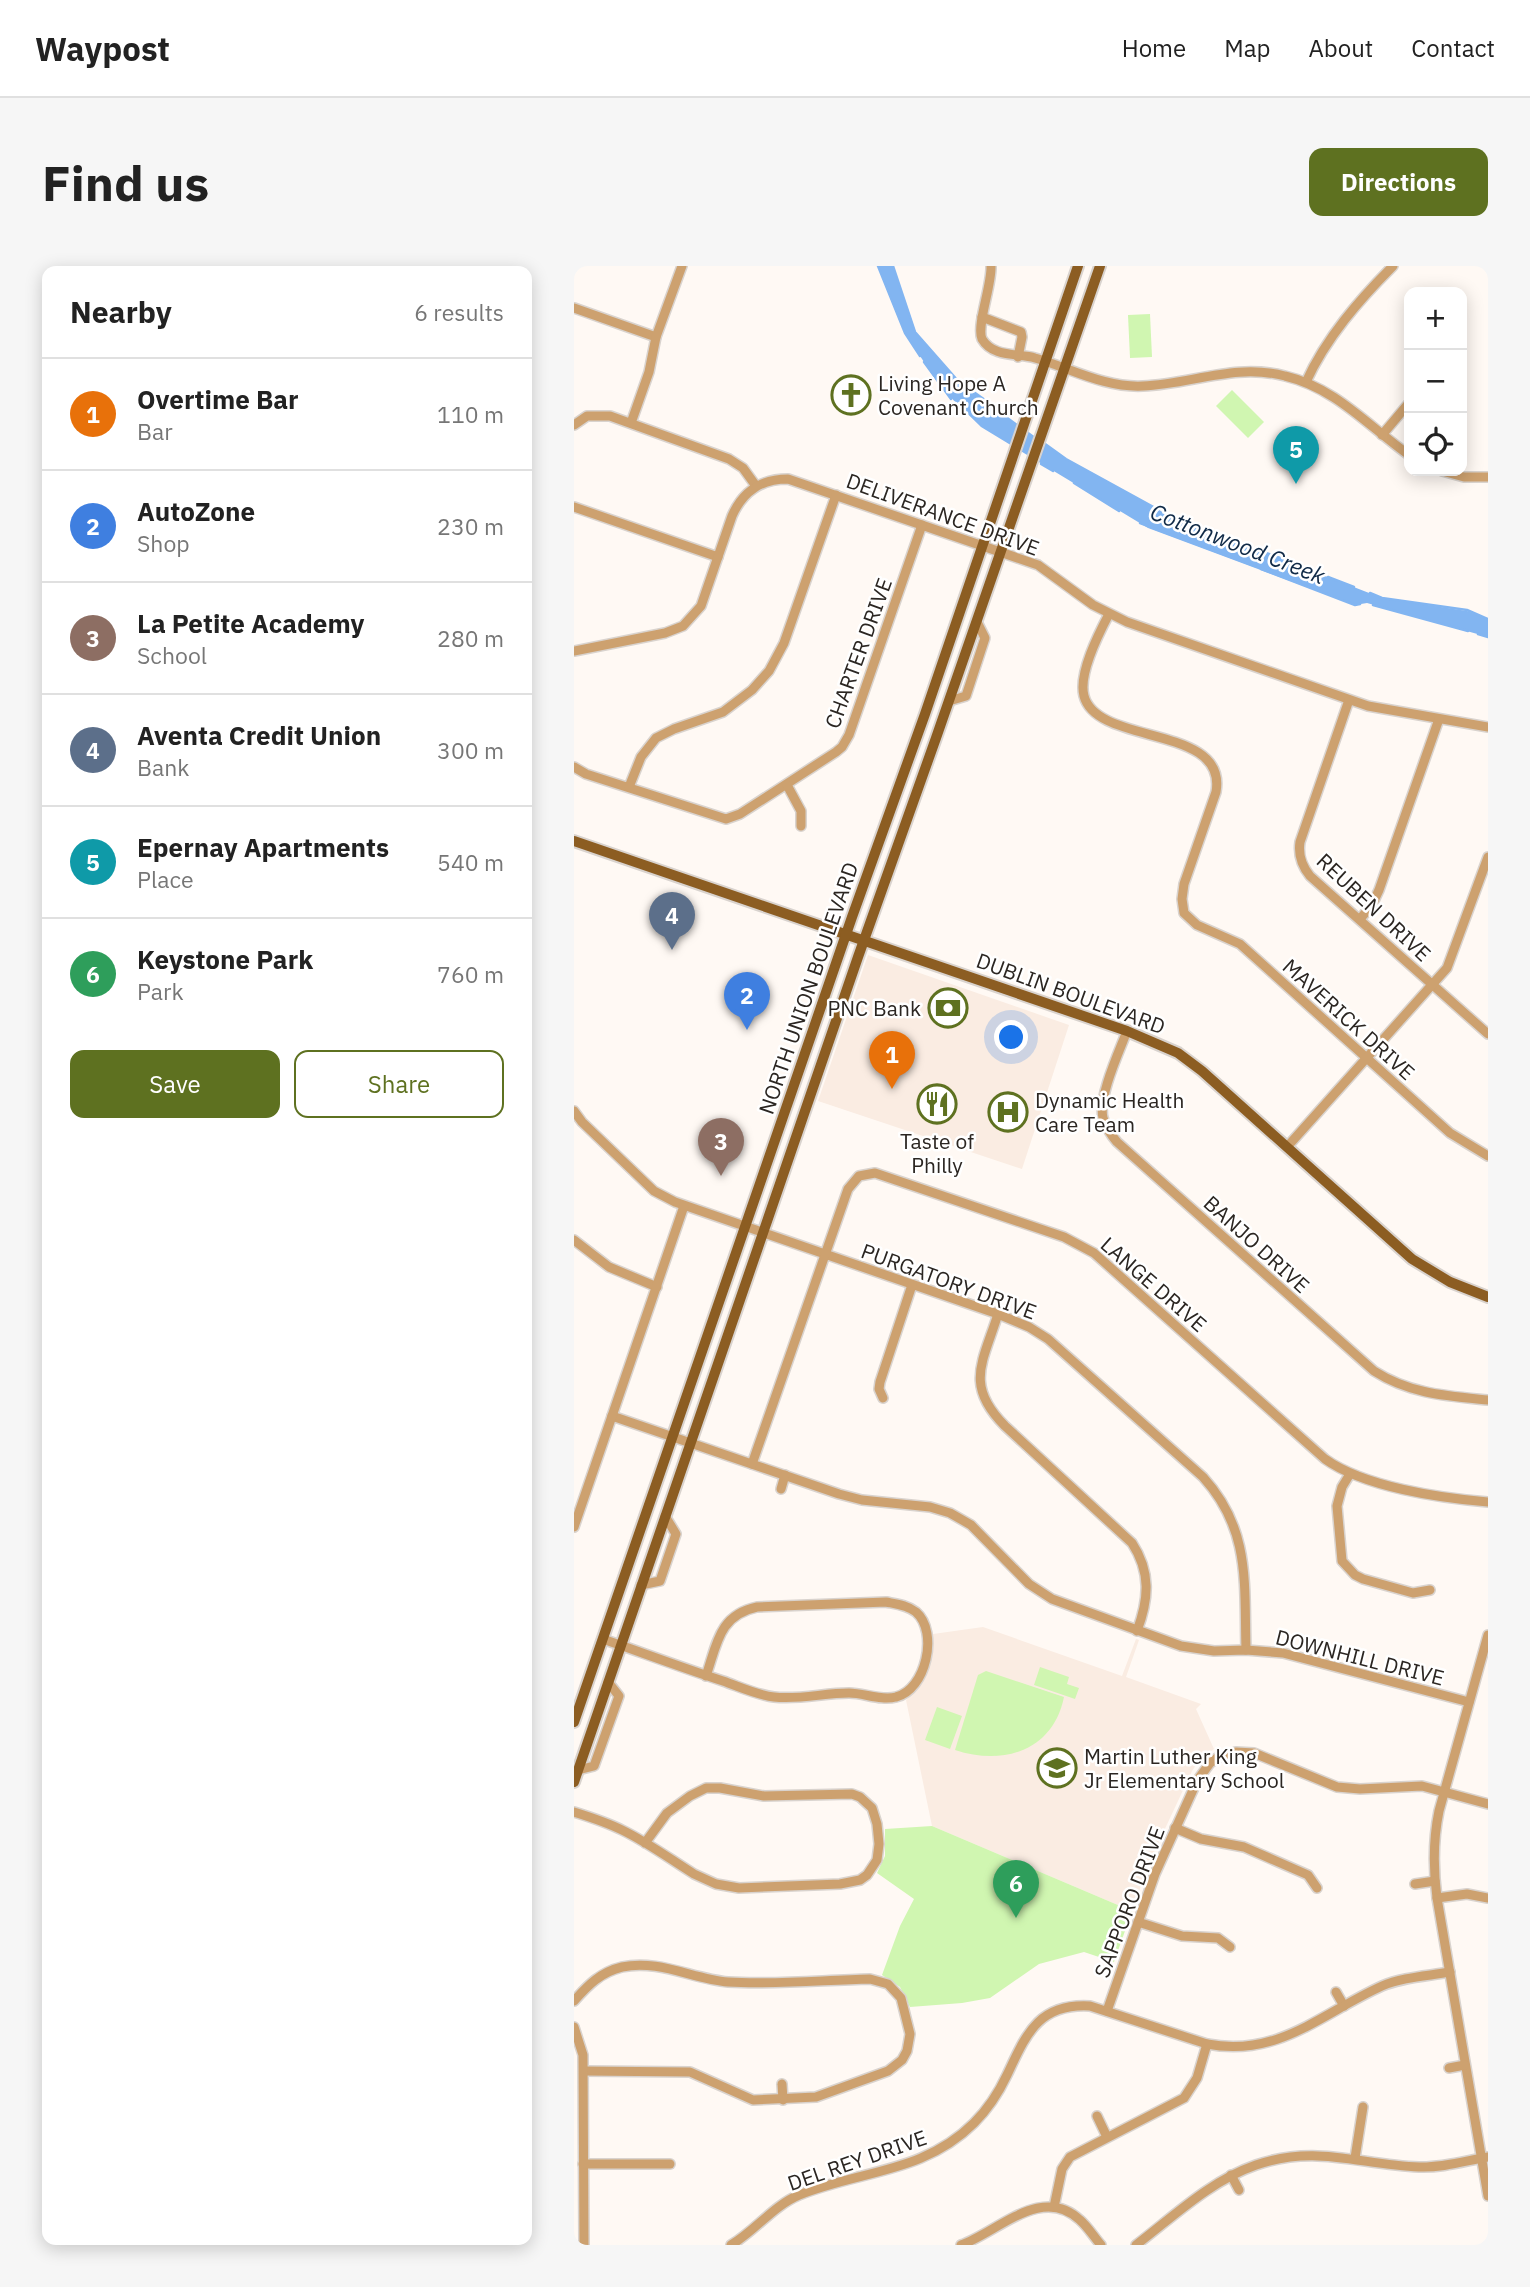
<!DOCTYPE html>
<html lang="en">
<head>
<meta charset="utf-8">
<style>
  body { margin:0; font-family:"IBM Plex Sans",sans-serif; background:#f6f6f6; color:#222 }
  .controls { position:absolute; right:21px; top:21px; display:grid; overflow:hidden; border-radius:14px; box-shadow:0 4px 18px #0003 }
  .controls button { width:63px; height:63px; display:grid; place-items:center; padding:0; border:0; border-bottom:2px solid #e0e0e0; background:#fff; color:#222; font:35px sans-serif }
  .you { position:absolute; left:438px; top:772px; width:24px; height:24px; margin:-18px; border:5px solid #fff; border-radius:50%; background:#1a73e8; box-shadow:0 0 0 10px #1a73e833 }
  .badge { display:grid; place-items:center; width:46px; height:46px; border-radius:50%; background:#5e7120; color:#fff; font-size:23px; font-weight:700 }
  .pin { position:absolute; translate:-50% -58px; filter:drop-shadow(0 2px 4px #0008) }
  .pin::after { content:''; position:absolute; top:37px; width:24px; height:21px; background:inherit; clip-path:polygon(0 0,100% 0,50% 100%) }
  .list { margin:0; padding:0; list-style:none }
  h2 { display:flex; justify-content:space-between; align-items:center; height:91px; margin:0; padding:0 28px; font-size:30px }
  h2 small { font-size:23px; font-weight:400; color:#767676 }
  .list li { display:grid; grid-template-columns:46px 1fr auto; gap:21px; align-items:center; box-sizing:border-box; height:112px; padding:0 28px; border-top:2px solid #e0e0e0 }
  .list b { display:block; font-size:26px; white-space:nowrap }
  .list p { margin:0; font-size:23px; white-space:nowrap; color:#767676 }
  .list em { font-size:23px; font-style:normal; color:#767676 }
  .actions { display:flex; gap:14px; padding:21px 28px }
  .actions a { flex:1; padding:16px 0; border:2px solid #5e7120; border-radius:14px; text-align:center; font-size:24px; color:#5e7120 }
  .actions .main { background:#5e7120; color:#fff }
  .icon { flex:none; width:38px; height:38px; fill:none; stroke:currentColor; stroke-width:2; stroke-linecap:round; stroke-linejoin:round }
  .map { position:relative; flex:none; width:914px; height:1979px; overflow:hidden; border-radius:14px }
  header { display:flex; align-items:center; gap:42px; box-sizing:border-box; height:98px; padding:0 35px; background:#fff; border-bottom:2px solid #e0e0e0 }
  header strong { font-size:33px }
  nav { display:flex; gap:38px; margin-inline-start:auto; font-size:24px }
  .intro { display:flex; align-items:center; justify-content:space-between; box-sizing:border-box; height:168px; padding:0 42px }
  h1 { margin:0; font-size:49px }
  .button { padding:18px 32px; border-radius:14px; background:#5e7120; color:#fff; font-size:24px; font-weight:700 }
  main { display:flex; gap:42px; padding:0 42px }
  aside { flex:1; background:#fff; border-radius:14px; box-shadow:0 4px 18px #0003 }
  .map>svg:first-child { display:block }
</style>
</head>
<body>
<header>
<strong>Waypost</strong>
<nav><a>Home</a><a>Map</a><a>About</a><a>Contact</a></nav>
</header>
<div class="intro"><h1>Find us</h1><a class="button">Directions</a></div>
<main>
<aside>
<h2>Nearby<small>6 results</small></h2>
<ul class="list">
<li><span class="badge" style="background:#e8710a">1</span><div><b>Overtime Bar</b><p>Bar</p></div><em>110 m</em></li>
<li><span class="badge" style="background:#3f7fe0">2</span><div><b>AutoZone</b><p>Shop</p></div><em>230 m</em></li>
<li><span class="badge" style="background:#8d6e63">3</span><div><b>La Petite Academy</b><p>School</p></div><em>280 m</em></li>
<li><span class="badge" style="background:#5c6f8a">4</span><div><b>Aventa Credit Union</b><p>Bank</p></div><em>300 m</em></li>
<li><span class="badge" style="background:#0f9aa8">5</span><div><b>Epernay Apartments</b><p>Place</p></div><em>540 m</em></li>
<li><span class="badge" style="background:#2e9e5b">6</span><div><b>Keystone Park</b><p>Park</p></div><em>760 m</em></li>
</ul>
<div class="actions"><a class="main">Save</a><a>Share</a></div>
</aside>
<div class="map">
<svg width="914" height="1979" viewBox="0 0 914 1979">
  <rect width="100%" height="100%" fill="#fff9f4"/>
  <g fill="#faece2">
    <path d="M294,689l201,70 -47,144 -204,-68z"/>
    <path d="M409,1361l139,49 14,-37 3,1 -13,37 75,27 -5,5 18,40 -14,10 -8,12 -43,92 -17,48 -200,-85 -26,-126 13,-12 6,-10 8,-44z"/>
  </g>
  <g fill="#d0f6b1">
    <path d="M576,48l2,43 -22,1 -2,-43z"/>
    <path d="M658,124l32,32 -16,16 -32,-32z"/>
    <path d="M466,1401l29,10 -2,7 12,4 -4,11 -41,-14z"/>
    <path d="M412,1405l78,26c-11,54 -61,69 -109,53l23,-75z"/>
    <path d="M363,1441l25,9 -12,33 -25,-9z"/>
    <path d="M358,1560l200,85 -18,51 -30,-10 -45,12 -49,34 -28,5 -52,4 -10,-20 -18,-12 18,-49 14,-27 -37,-26 8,-17v-27z"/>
  </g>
  <path fill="#82b5f1" d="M304,0h15l22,66 42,48 109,79 102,56 214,83 85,13 21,8v18l-121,-34 -12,2 -207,-77 -167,-101 -40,-39 -36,-55z"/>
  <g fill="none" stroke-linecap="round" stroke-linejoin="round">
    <g stroke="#82b5f1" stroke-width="2.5">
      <path d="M304,0l27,67 15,23"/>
      <path d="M319,0l22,66 44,50"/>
      <path d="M350,96l27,37"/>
      <path d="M394,122l17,12"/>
      <path d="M467,175l25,18 93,51"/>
      <path d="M467,198l12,7"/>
      <path d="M500,217l45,28"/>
      <path d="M594,249l46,18"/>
      <path d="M566,257l115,43"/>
      <path d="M679,282l30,11"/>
      <path d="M718,297l27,10"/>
      <path d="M687,303l94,36 5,-1"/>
      <path d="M754,311l26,10"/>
      <path d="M796,327l12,5 85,12 21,9"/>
      <path d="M799,339l95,26"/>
      <path d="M904,368l10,3"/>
    </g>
    <g stroke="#d9d3ce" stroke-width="12">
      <g id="minor">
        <path d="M417,0c1,19 -15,60 -9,73 11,19 37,14 53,19 35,10 70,30 108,28 49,-2 92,-23 142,-10 51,12 83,50 124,79"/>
        <path d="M0,42l82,29"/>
        <path d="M408,51l39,15 1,5 -4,20"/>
        <path d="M732,116c20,-44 53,-82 87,-116"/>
        <path d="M57,157l18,-51 7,-35 26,-71"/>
        <path d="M0,159l13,-9h23l119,43 14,9 13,18"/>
        <path d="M808,169l27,-32"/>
        <path d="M868,205l22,6h24"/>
        <path d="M0,241l144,50"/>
        <path d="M535,348c-10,19 -31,60 -25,82 13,50 144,28 132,96l-32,92 -2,15 2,14 13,12 43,19 210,189 38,23"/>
        <path d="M0,385l91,-18 18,-7 18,-20 31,-90c11,-25 29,-37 56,-37l250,86 55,40 34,17 241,84 120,21"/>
        <path d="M775,434l-49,142c-2,13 1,23 10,34l178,158"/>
        <path d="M375,435l17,-5 19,-58 -8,-16"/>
        <path d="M0,501l12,7 140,45 14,-5 96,-62 6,-5 7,-12 73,-210"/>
        <path d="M213,519l14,26v15"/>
        <path d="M55,521l12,-30 15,-19 18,-9 49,-17 29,-22 17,-19 15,-28 52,-148"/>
        <path d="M786,653l12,-14 7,-15 60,-171"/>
        <path d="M553,765c-8,21 -29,66 -24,87 3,9 8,17 14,24l257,229c36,23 73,25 114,29"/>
        <path d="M0,845l8,11 72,69 21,11 323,112 31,13 19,12 155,138c48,53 41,106 43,173"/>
        <path d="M713,881l160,-179 41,-111"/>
        <path d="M0,974l35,27 48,20"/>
        <path d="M424,1048c-15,48 -34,71 7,112l127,117c19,29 17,56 5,88"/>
        <path d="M309,1132l-4,-9 1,-7 32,-97"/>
        <path d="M38,1150l227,78 23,6 68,7 20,6 21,12 58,59 23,15 129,47 33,5 32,-1 37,3 186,49"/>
        <path d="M178,1198l96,-275 11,-13 16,-3 189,64 30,16 231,206c39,28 115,39 163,43"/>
        <path d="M776,1208l-8,13 -5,19 5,55 13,14 8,4 50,14 17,-3"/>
        <path d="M207,1223l4,-14"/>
        <path d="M0,1261l110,-321"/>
        <path d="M67,1319l19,-4 16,-47 -11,-18"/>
        <path d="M914,1369l-49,176c-6,29 -6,57 -2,87l51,298"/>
        <path d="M29,1373c40,14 80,29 120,42 17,6 34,14 51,16 25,3 50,-4 75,-4 15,0 32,8 47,4 30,-7 43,-65 20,-85 -9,-7 -20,-8 -30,-10l-129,5c-38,8 -40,37 -51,69"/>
        <path d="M4,1504l16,-4 25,-70 -11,-14"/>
        <path d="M0,1546c16,5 32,10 48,18 25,12 48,29 72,44l22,10 23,4 101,-4 20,-4 7,-5 10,-15 2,-16 -2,-20 -5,-16 -12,-11 -8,-3 -88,2 -44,-8h-14l-16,8 -23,17 -22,30"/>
        <path d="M601,1562l26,11 43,8 64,28 9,13"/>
        <path d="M841,1618l20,-3"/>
        <path d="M863,1632l30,-4 21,4"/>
        <path d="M564,1656l44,14 36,2 12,9"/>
        <path d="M762,1726l8,14"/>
        <path d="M0,1735c14,-16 27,-29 48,-34 36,-8 71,12 106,15 47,3 95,-2 142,-3l18,5 13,14 9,36 -3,17 -5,9 -14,11 -72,26 -63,3 -63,-28 -106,-1"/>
        <path d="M533,1745l48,-137 42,-93 13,-18 7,-5 19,-6 18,1 83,34 23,2 62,-3 66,18"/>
        <path d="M0,1761l9,28 1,190"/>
        <path d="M875,1802l16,-3"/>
        <path d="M208,1818l1,16"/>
        <path d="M523,1850l10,21"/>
        <path d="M781,1892l8,-51"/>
        <path d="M9,1898h87"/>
        <path d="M657,1909l8,15"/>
        <path d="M480,1941l8,-38 8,-12 114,-59 13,-20 10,-34"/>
        <path d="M157,1979c24,-14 42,-39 68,-50 62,-25 125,-22 175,-72 14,-14 25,-31 33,-48 19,-40 31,-72 83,-69l117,38c71,14 115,-31 175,-58 21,-9 46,-10 68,-14"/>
        <path d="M387,1979c37,-13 81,-61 119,-25 8,7 14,17 21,25"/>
        <path d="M562,1979c38,-29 74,-64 120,-80 60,-21 104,0 163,2 23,1 46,-6 69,-10"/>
      </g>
    </g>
    <g stroke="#d9d3ce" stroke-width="14">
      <g id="major">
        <path d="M0,575l553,190 51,22 24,18 210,188 38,23 38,15"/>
        <path d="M0,1456l278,-805 73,-203 153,-448"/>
        <path d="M0,1516l284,-825 78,-219 164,-472"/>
      </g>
    </g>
    <use href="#minor" stroke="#cda16f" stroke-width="9"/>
    <use href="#major" stroke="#8c5d22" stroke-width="10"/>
  </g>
  <defs>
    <g id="church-ring" transform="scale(2.0125)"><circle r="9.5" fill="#fff" stroke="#5e7120" stroke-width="1.5"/><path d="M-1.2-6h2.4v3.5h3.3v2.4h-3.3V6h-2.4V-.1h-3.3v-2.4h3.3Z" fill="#5e7120"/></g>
    <g id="bank-ring" transform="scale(2.0125)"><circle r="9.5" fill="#fff" stroke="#5e7120" stroke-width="1.5"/><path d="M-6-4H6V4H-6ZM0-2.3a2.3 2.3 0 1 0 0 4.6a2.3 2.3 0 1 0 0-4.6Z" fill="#5e7120"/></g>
    <g id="restaurant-ring" transform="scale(2.0125)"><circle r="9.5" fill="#fff" stroke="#5e7120" stroke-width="1.5"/><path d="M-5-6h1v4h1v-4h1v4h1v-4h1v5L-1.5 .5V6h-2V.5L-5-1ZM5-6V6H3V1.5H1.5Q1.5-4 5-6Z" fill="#5e7120"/></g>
    <g id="hospital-ring" transform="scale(2.0125)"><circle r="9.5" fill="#fff" stroke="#5e7120" stroke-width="1.5"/><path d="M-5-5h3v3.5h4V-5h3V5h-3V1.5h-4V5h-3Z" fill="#5e7120"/></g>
    <g id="school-ring" transform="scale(2.0125)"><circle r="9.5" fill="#fff" stroke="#5e7120" stroke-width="1.5"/><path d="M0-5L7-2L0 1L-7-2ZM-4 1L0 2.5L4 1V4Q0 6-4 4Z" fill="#5e7120"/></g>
  </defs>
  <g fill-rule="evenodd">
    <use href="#church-ring" x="277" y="129"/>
    <use href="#bank-ring" x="374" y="742"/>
    <use href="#restaurant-ring" x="363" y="838"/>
    <use href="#hospital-ring" x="434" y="846"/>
    <use href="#school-ring" x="483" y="1502"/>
  </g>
  <g text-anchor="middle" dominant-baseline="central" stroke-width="5" stroke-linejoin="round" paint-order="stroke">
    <g font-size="21" fill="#2b2622" stroke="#fff" text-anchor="start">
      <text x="304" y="117">Living Hope A<tspan x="304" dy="24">Covenant Church</tspan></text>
      <text x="347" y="742" text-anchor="end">PNC Bank</text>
      <text x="461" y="834">Dynamic Health<tspan x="461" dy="24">Care Team</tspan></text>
      <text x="363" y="875" text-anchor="middle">Taste of<tspan x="363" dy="24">Philly</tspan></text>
      <text x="510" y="1490">Martin Luther King<tspan x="510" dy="24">Jr Elementary School</tspan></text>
    </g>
    <g font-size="21" fill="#2b2622" stroke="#fff">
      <text transform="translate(369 248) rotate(20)">DELIVERANCE DRIVE</text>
      <text transform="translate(284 387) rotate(-70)">CHARTER DRIVE</text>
      <text transform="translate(800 641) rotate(43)">REUBEN DRIVE</text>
      <text transform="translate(234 722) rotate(-71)">NORTH UNION BOULEVARD</text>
      <text transform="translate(497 727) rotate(20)">DUBLIN BOULEVARD</text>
      <text transform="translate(775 753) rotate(42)">MAVERICK DRIVE</text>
      <text transform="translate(683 978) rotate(42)">BANJO DRIVE</text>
      <text transform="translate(375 1015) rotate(20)">PURGATORY DRIVE</text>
      <text transform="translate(580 1018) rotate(41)">LANGE DRIVE</text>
      <text transform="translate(786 1391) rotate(14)">DOWNHILL DRIVE</text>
      <text transform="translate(555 1636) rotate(-69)">SAPPORO DRIVE</text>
      <text transform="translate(283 1894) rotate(-19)">DEL REY DRIVE</text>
    </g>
    <g font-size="23" font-style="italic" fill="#102a47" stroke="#fff">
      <text transform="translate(664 277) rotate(21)">Cottonwood Creek</text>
    </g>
  </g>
</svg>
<div class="controls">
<button>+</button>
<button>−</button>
<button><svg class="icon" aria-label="locate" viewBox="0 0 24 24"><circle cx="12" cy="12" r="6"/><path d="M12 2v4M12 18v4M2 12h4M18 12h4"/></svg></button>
</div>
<div class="you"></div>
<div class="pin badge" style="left:318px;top:823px;background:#e8710a">1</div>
<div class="pin badge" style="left:173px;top:764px;background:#3f7fe0">2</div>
<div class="pin badge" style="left:147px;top:910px;background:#8d6e63">3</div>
<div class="pin badge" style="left:98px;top:684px;background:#5c6f8a">4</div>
<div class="pin badge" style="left:722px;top:218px;background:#0f9aa8">5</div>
<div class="pin badge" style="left:442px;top:1652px;background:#2e9e5b">6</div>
</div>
</main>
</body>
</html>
